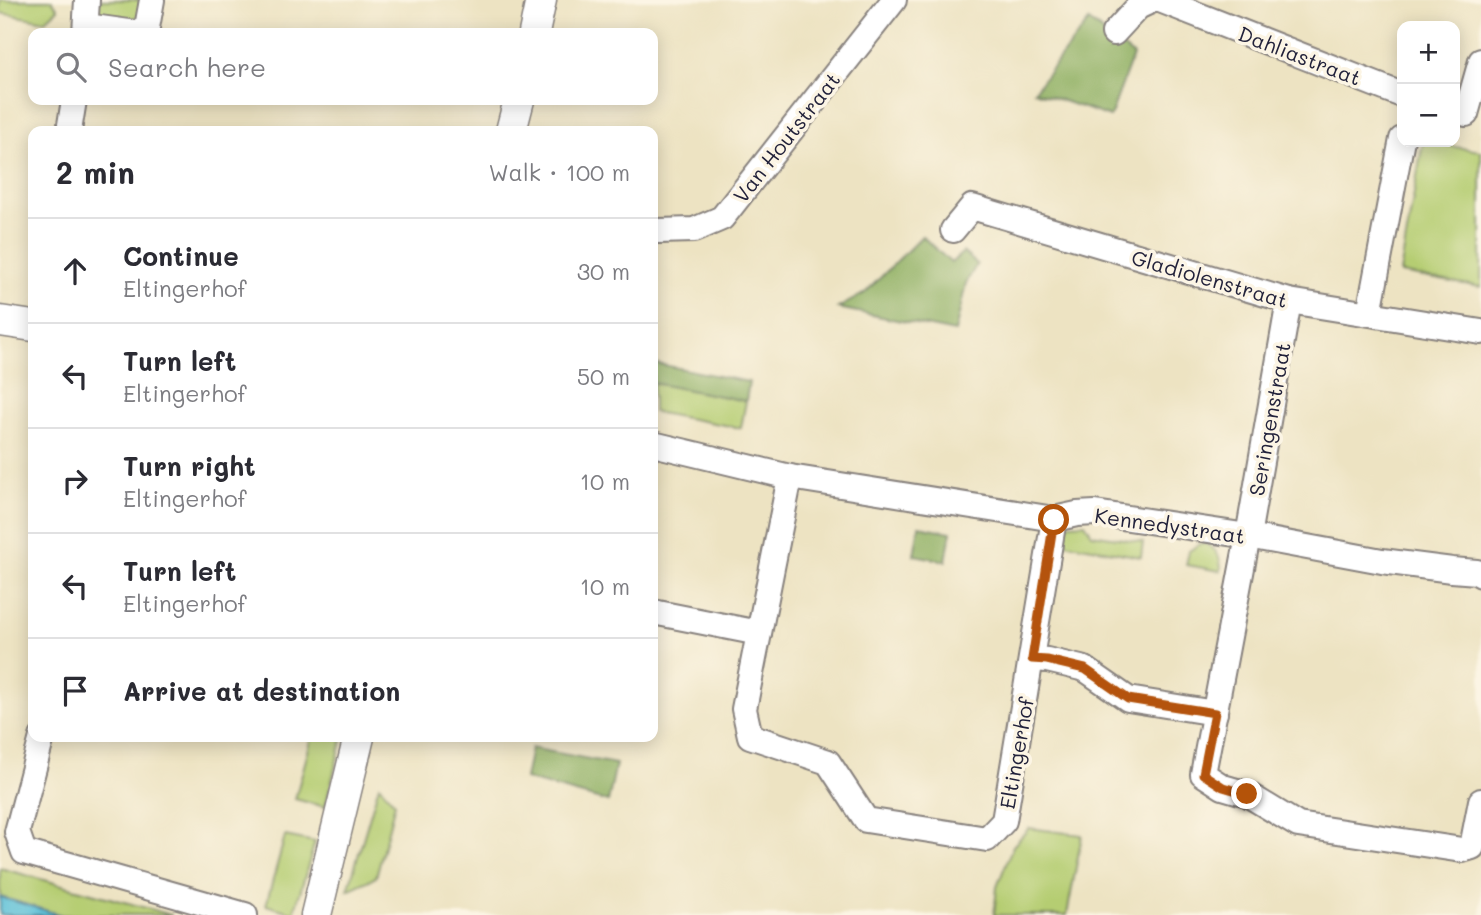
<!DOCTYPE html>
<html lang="en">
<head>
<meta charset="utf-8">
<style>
  body { margin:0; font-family:Mali,sans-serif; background:#f2f2f3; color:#2b2b33 }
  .controls { position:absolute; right:21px; top:21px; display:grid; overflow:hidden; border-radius:14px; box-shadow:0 4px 18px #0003 }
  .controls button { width:63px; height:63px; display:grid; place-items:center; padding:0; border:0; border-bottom:2px solid #e1e1e2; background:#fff; color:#2b2b33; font:35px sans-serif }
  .stop { position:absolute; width:21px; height:21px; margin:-16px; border:5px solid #b45309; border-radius:50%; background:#fff }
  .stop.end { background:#b45309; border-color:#fff; box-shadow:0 2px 7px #0008 }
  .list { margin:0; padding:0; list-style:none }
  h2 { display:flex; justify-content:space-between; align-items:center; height:91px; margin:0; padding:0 28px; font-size:30px }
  h2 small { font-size:23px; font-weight:400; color:#7c7c81 }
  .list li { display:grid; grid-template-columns:46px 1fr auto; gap:21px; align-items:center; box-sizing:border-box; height:105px; padding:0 28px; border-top:2px solid #e1e1e2 }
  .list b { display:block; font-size:26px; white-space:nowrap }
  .list p { margin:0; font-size:23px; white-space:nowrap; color:#7c7c81 }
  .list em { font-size:23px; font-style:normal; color:#7c7c81 }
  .icon { flex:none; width:38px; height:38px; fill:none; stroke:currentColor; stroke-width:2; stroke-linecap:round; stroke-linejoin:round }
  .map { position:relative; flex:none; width:1481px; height:915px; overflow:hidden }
  .search { position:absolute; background:#fff; box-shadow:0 4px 18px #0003; left:28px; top:28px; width:630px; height:77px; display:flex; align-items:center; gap:18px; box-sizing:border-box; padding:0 24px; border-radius:14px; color:#7c7c81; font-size:26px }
  .panel { position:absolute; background:#fff; box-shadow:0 4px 18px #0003; left:28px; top:126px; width:630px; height:616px; border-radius:14px }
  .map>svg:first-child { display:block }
</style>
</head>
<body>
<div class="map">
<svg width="1481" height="915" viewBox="0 0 1481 915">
  <rect width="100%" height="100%" fill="#fcf5e5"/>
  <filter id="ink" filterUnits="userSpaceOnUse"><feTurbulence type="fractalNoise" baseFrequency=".0143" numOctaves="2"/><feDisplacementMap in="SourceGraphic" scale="14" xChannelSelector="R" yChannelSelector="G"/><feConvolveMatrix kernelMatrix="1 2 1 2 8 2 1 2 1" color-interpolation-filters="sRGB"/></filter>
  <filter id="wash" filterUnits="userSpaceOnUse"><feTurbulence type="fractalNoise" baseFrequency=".00686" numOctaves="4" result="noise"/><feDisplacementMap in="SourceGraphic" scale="28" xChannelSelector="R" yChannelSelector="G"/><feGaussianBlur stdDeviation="1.57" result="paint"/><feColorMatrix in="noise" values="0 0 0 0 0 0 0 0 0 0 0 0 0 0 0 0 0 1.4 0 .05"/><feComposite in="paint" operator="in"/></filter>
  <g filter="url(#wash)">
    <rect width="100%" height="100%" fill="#ede3c2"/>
    <g fill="#b5cd72" stroke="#6c7856" stroke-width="2">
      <path d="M0,0h52l6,9 -13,12 -45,-8z"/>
      <path d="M99,0h40l3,4 -3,12 -9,5 -39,-5z"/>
      <path d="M1423,142l58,9v136l-81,-14z"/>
      <path d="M653,383l93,18 -5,27 -88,-16z"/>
      <path d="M1085,523l7,11 51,8 -2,15 -76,-14 3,-19z"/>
      <path d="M1201,543c15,3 20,13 20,28l-35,-6 3,-14z"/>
      <path d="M312,737h31l-18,70 -30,-8z"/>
      <path d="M379,785l16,18 -19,74 -28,13z"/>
      <path d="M1029,828l53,7 -15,80h-73l3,-28 16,-41z"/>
      <path d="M285,836l30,6 -21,71 -28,-8z"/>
      <path d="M0,868l172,47h-111l-61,-18z"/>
    </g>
    <g fill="#90b064" stroke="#596950" stroke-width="2">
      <path d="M1089,21l44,34 -23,62 -76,-26z"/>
      <path d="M922,236l29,27 12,-11 14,12 -11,19 -11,49 -117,-24 27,-15z"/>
      <path d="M653,363l96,19 -3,19 -93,-18z"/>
      <path d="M919,526l32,6 -5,29 -32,-6z"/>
      <path d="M531,748l85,16 -8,38 -83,-23z"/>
    </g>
    <path fill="#5ac0d8" stroke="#3e718a" stroke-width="2" d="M0,897l61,18h-61z"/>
  </g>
  <g filter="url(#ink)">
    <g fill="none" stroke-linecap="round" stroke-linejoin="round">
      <g stroke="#88827e" stroke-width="28">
        <g id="minor">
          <path d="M1160,0l242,95"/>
          <path d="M86,26l50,7"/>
          <path d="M85,33l2,-33"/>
          <path d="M146,33l6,-33"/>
          <path d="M1114,33l24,-26 15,-7"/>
          <path d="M1466,114l15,-53"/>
          <path d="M69,131l5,-31"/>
          <path d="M653,230l5,1 36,-1 28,-12 172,-218"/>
          <path d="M953,230l19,-23 317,94 192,31"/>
          <path d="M1289,301l-41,235 -45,238 20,13 24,7 51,31 164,25 10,-3 9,-46"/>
          <path d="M1369,313l33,-174"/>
          <path d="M653,444l137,33 264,42 23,-5 18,-1 153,23 134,25 70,9 25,2 4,3"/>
          <path d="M790,477l-46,232 6,27 78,26 38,58 121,19 17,-18 50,-302"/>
          <path d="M653,612l106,21"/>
          <path d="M1032,659l15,1 38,9 43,30 87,14"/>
          <path d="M42,737l-25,95 7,20 221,63"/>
        </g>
      </g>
      <g stroke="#88827e" stroke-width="33">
        <g id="tertiary">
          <path d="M534,33l7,-33"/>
          <path d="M511,131l8,-31"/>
          <path d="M0,321l33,5"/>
          <path d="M316,915l43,-178"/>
        </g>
      </g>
      <use href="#minor" stroke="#fff" stroke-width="24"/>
      <use href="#tertiary" stroke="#fff" stroke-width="30"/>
    </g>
  </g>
  <g fill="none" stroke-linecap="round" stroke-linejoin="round" filter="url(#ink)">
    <path stroke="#b45309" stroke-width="9" d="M1054,520l-22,139 15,1 38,9 43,30 87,14 -12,61 20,13 24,7"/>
  </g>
  <g text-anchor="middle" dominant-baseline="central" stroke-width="7" stroke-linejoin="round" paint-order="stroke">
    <g font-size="21" fill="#22223b" stroke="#fcf5e5">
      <text transform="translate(1300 55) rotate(21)">Dahliastraat</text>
      <text transform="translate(786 137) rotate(-52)">Van Houtstraat</text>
      <text transform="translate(1210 278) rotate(16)">Gladiolenstraat</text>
      <text transform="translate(1269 419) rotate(-80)">Seringenstraat</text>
      <text transform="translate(1170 525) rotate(8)">Kennedystraat</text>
      <text transform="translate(1016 753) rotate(-80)">Eltingerhof</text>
    </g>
  </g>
</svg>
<div class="controls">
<button>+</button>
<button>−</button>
</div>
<div class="stop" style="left:1054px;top:520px"></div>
<div class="stop end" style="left:1247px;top:794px"></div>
<div class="search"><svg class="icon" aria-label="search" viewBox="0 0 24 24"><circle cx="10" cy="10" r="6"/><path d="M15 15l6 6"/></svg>Search here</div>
<section class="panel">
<h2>2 min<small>Walk · 100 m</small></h2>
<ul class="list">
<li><svg class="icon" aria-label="ahead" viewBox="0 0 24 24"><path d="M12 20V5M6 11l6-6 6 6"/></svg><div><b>Continue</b><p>Eltingerhof</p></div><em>30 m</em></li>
<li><svg class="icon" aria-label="left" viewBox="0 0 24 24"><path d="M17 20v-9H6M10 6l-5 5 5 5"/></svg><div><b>Turn left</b><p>Eltingerhof</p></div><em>50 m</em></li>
<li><svg class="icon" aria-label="right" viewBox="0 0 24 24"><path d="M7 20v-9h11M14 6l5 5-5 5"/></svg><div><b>Turn right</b><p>Eltingerhof</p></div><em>10 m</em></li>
<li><svg class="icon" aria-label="left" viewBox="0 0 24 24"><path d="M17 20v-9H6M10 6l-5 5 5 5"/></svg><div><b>Turn left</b><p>Eltingerhof</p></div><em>10 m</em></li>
<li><svg class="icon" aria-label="arrive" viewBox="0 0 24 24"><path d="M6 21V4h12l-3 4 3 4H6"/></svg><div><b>Arrive at destination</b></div></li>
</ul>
</section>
</div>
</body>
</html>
